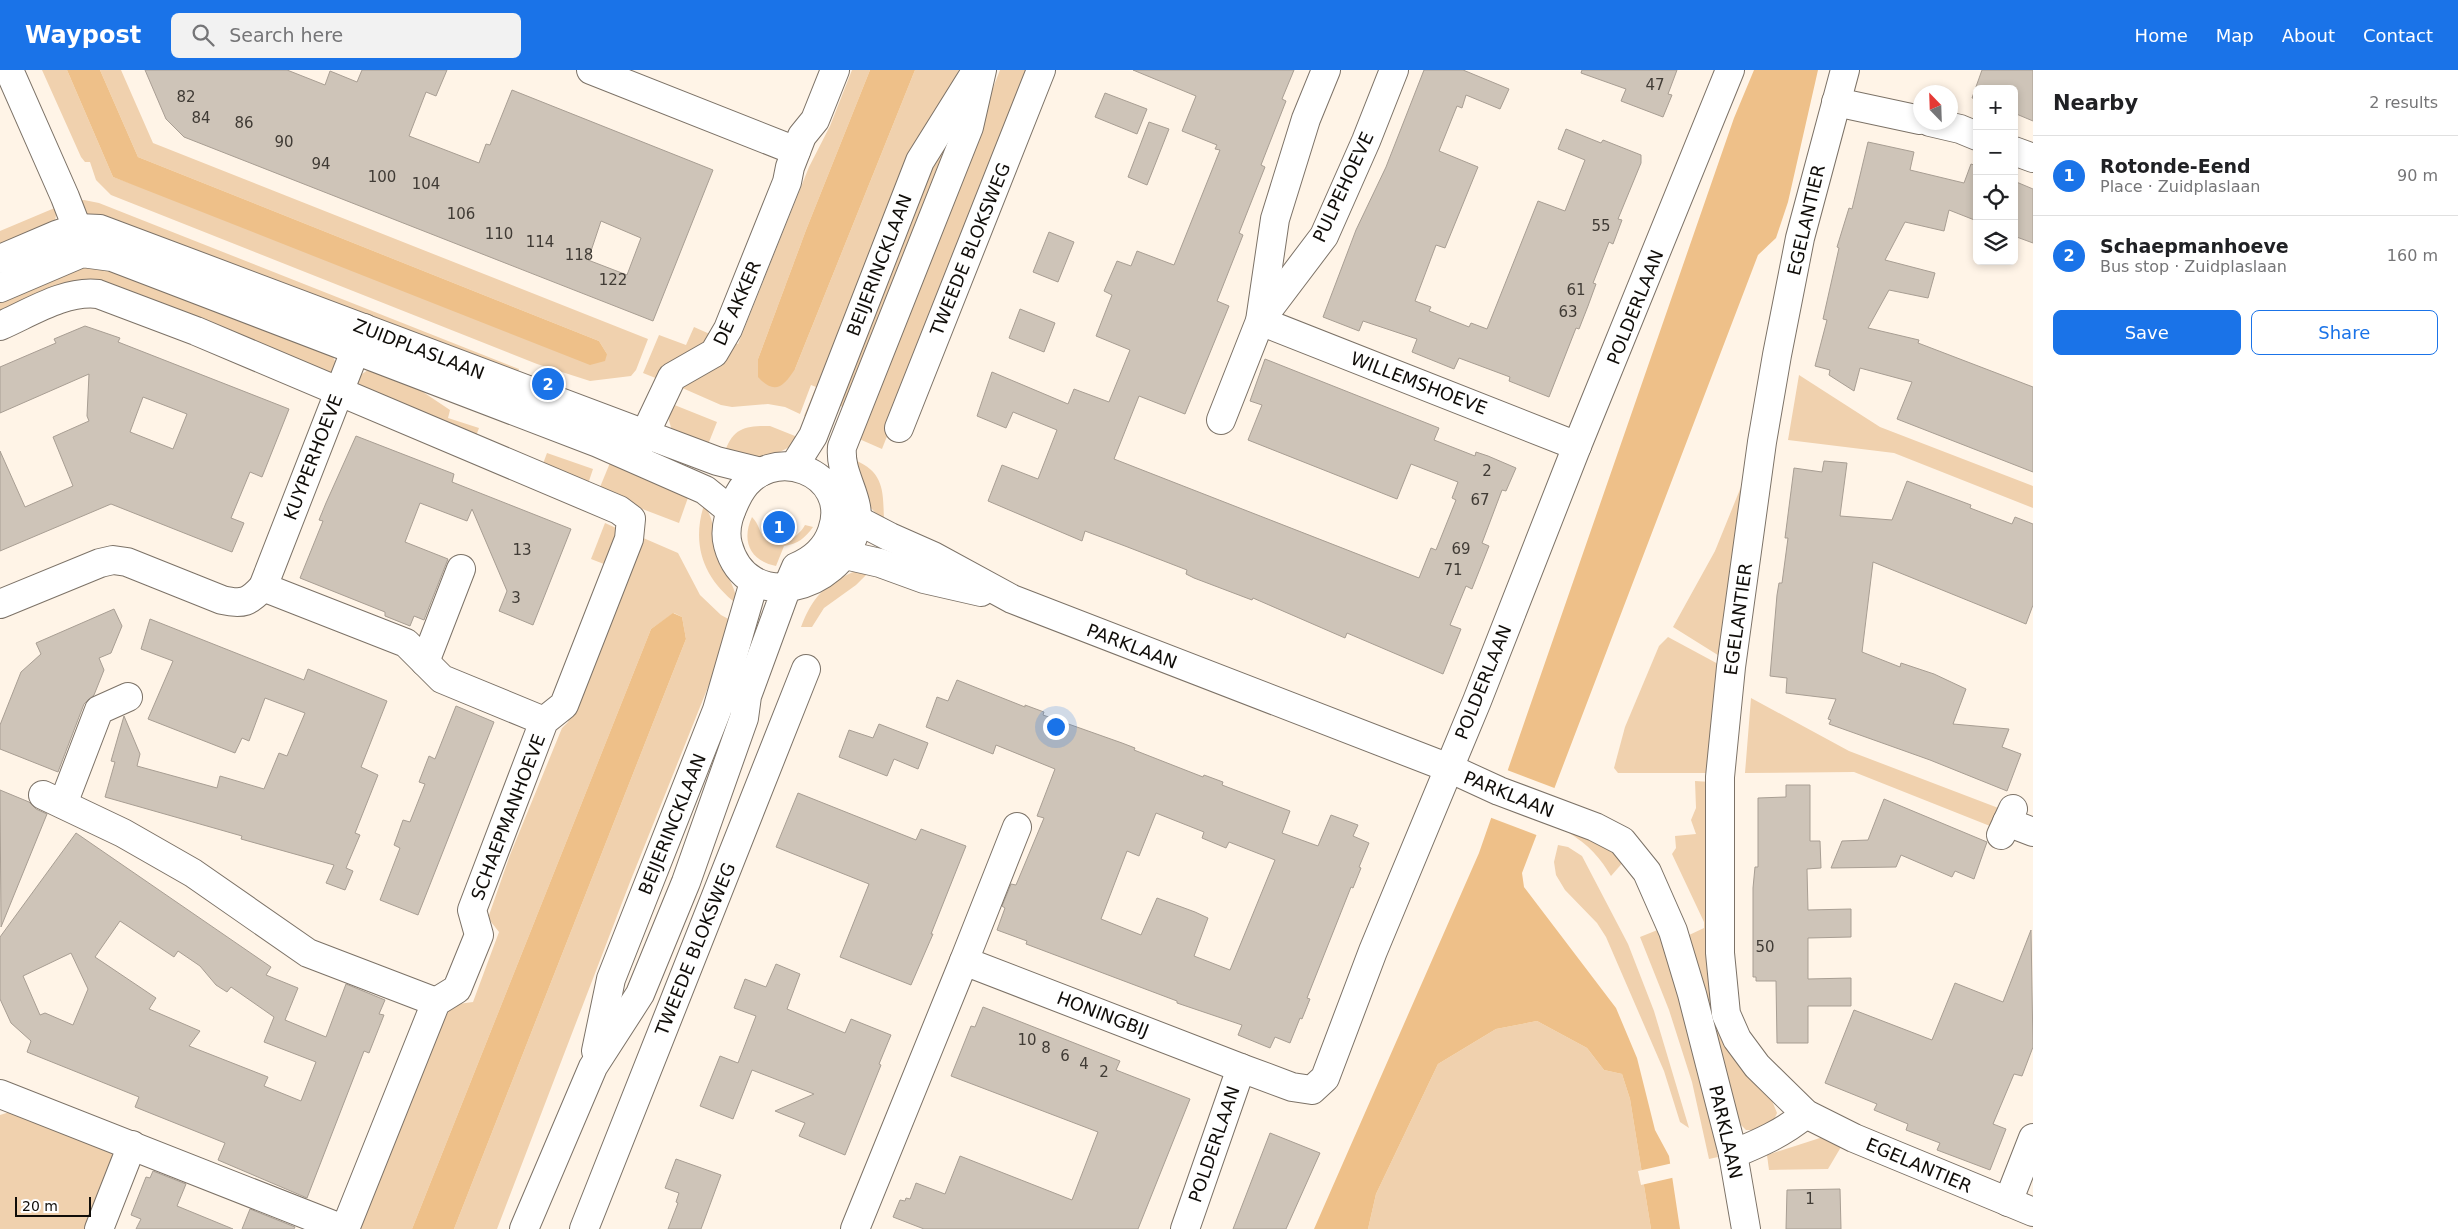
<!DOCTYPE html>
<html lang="en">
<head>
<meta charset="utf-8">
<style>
  body { margin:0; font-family:"DejaVu Sans",sans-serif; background:#f2f2f2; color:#202124 }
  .controls { position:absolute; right:15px; top:15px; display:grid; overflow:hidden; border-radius:8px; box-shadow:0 2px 8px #0003 }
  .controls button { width:45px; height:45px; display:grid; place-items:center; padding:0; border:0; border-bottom:1px solid #e0e0e0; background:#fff; color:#202124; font:25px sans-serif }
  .compass { position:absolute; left:1913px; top:15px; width:45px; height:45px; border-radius:50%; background:#fff; box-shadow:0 2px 8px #0003; rotate:337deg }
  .scale { position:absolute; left:15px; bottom:12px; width:76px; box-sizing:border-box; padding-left:5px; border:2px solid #100d09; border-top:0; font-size:14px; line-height:18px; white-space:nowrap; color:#100d09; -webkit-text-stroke:4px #fff; paint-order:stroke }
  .you { position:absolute; left:1055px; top:656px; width:18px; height:18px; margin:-12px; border:4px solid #fff; border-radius:50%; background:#1a73e8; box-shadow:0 0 0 8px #1a73e833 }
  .badge { display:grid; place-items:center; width:32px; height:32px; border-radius:50%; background:#1a73e8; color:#fff; font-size:16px; font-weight:700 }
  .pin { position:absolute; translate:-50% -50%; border:2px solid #fff; box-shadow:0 1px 5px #0006 }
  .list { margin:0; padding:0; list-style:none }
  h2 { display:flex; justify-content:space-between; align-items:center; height:65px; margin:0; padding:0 20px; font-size:21px }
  h2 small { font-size:16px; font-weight:400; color:#757577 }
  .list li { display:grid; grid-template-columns:32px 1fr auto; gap:15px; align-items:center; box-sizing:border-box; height:80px; padding:0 20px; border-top:1px solid #e0e0e0 }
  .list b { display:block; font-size:19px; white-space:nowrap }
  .list p { margin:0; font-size:16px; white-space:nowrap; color:#757577 }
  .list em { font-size:16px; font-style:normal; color:#757577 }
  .actions { display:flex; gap:10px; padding:15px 20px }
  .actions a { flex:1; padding:11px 0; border:1px solid #1a73e8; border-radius:8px; text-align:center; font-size:18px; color:#1a73e8 }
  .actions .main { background:#1a73e8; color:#fff }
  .icon { flex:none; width:28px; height:28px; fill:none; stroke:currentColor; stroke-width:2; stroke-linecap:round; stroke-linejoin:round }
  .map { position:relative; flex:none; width:2033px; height:1159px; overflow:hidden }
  header { display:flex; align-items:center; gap:30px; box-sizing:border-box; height:70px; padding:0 25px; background:#1a73e8; color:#fff }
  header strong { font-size:24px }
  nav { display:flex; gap:28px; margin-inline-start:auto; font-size:18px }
  .search { width:350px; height:45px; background:#f2f2f2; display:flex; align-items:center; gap:12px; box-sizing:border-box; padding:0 18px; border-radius:8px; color:#757577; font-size:19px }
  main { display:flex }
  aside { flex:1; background:#fff }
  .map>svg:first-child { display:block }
</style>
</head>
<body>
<header>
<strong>Waypost</strong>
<div class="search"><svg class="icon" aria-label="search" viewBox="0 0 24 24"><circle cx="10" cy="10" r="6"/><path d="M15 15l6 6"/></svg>Search here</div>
<nav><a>Home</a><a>Map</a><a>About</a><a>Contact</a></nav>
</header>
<main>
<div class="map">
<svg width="2033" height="1159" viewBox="0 0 2033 1159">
  <rect width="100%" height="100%" fill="#fff4e7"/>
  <g fill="#f0d1ae">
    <path d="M42,0h25l46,107 494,177 -8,-13 -461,-184 -38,-87h21l32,73 495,196 -12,31 -5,6 -41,5 -53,-17 -426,-169 -15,-15 -6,-18h-5l-4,-5z"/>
    <path d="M852,0h18l-64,160 -48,129 37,10 120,-299h44l-148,349 -7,-3 12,-29 -5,-2 -11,29 -15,-7 -17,-3 -36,3 -11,-2 -41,-18 51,-45 7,2 71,-177 21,-41z"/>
    <path d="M1000,0h32l-150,379 -25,-11z"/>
    <path d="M957,54l-112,284 -9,-4 82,-213z"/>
    <path d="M84,130l15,3 420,166 -3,9 -429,-160 -10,-17z"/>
    <path d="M57,137l-2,15 -55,27v-18z"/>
    <path d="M96,193l234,88 6,12 -2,11 -211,-83 -34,-11h-10l-79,33v-20z"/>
    <path d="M694,257l18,8 -3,7 -51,37 -15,-6 16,-38 27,10z"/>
    <path d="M368,300l34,8 48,32 -2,8 31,10 -3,8 -119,-50 -1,-8z"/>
    <path d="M1799,305l81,52 153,59v22l-139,-55 -106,-13z"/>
    <path d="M672,334l45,18 -10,25 -35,-16 -4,-14z"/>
    <path d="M770,356l30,12c-24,23 -45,20 -75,13 9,-24 21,-25 45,-25z"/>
    <path d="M547,383l46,16 -6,18 -46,-18z"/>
    <path d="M612,388l78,34 -11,31 -81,-31z"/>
    <path d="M855,390c30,13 28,32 29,62l-14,-15z"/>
    <path d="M1745,407l-24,180 -48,-30 42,-76z"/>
    <path d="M704,435c13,18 7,30 13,49 6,18 19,30 20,50 -33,-25 -46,-59 -33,-99z"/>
    <path d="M752,447c7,7 7,14 12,21 12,14 35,-1 41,-13l8,2c-8,11 -15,17 -29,19l-8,20c-26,-5 -35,-25 -24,-49z"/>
    <path d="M605,453l11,5 2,4 -9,34 -18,-7z"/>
    <path d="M641,467l37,16 22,42 21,20 13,7 -104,260 -133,347h-43l232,-590 -4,-22 -8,-4 -23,16 -239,600h-55l49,-123 45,-101 22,-3 26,-70 -11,-14 22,-63 52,-127 6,-6z"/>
    <path d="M853,502h16l-13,13 -32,23 -12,19h-11c11,-29 23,-42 52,-55z"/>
    <path d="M1668,567l52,28 -9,108h-93l-4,-5 11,-41 34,-81z"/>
    <path d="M1751,628l98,53 152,58 -6,19 -141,-56 -109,1z"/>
    <path d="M1695,711l16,1 -2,163 68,168 -5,11 -16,6h-10l-8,-8 -51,-186 17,-8v-6l-32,-68 4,-6 -1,-12 21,-2 -5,-14 5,-12z"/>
    <path d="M1564,760l34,11 27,19 -14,16c-13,-22 -26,-34 -47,-46z"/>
    <path d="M1558,775l10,2 14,9 46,88 26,67 35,117 -9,-6 -16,-51 -58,-134 -9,-14 -32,-33 -9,-15 -2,-13z"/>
    <path d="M1660,859l47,168 11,60 -9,2 -17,-77 -23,-72 -29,-73z"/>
    <path d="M1537,951l50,27 17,22 18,4 8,25 21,130h-283l8,-35 62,-130 58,-35z"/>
    <path d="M16,1040l92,36 8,16 -26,67h-90v-114z"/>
    <path d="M1823,1067l18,10 -13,22 -59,1 -2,-15z"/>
  </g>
  <g fill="#eec089">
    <path d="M67,0h33l38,87 461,184 8,13 -2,7 -15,4 -477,-188z"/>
    <path d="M870,0h45l-120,299c-11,17 -20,27 -37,8v-18l48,-129z"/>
    <path d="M1754,0h64l-30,132 -12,36 -18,17 -236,618 2,14 92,121 21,50 18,72 14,26 11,73h-29l-21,-130 -8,-25 -18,-4 -17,-22 -50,-27 -41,8 -58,35 -62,130 -8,35h-54l165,-376 255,-735z"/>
    <path d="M673,543l9,4 4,22 -232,590h-42l239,-600z"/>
  </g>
  <g fill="#fff4e7">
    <path d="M1507,700l50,19 -18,47 -50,-19z"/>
    <path d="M1673,1093l3,14 -35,8 -3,-14z"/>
  </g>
  <g fill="#cec4b8" stroke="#a89e93" fill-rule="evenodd">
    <path d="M145,0h142l38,15 5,-14 27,11 5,-12h85l-11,26 -10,-4 -17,44 70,27 7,-19 4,1 22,-55 201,80 -60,151 -469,-184 -18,-18zM601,151l40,17 -14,37 -39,-15z"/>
    <path d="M1133,0h161l-12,29 4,2 -25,64 4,2 -26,66 4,2 -26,66 12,5 -44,108 -46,-18 -25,63 305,119 12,-30 5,2 20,-50 -4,-2 6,-16 -47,-18 -14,35 -149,-59 14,-35 -12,-4 15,-42 174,69 -5,12 41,16 1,-4 12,4 28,12 -10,23 -4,-1 -20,53 7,3 -17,43 -6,-3 -16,39 11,4 -18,45 -96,-41 -2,5 -92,-40 -1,2 -58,-22 -8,-4 1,-4 -62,-24 -40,-15 -3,10 -94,-40 14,-36 36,14 19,-49 -44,-18 -7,16 -29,-12 15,-44 76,32 6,-15 35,13 21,-52 -34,-14 16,-41 -8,-4 13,-30 14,5 6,-15 37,14 46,-115 -5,-1 2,-4 -35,-14 14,-35z"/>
    <path d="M1424,0h39l46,19 -9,20 -34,-14 -4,13 -5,-2 -18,45 39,16 -33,81 -9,-3 -21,56 16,6 -2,4 40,16 2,-4 16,6 51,-128 27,10 20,-51 -27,-11 8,-20 35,14 2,-3 38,15v8l-23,56 4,1 -9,24 -4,-2 -16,41 3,1 -8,22 -9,23 -3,-1 -27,69 -40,-16 1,-4 -51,-19 -5,11 -42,-17 5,-13 -54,-18 -4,10 -36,-14 33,-87 30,-63z"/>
    <path d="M1582,0h95l-9,24 4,1 -9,22 -42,-16 5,-12 -45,-16z"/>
    <path d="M1982,0h51v51l-19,-8v-24h-37v10l-5,-1z"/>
    <path d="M1105,23l42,16 -10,25 -42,-17z"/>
    <path d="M1149,52l20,7 -22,56 -19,-8z"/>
    <path d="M1868,72l46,10 -4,18 54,13 7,-19 6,2v55l-28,-11 -5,21 -39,-9 -20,38 50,13 -7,25 -39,-8 -21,38 51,12 -1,3 115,44v85l-136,-53 15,-37 -52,-14 -6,23 -25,-16 1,-5 -15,-4 12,-46 -4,-1 16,-71 -2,-1 12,-39 3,1z"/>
    <path d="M2014,111l19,8v54l-19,-7z"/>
    <path d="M1049,162l25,10 -16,40 -25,-10z"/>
    <path d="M1020,239l35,14 -11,29 -35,-14z"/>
    <path d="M85,256l35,12 -2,4 171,67 -27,68 -12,-5 -19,46 13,5 -12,29 -121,-48 -111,47v-100l25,56 48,-21 -20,-49 36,-16 -2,-5 2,-42 -89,39v-46l56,-24 -2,-4zM143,327l44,17 -14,35 -43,-17z"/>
    <path d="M356,366l98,38 -2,8 119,47 -38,96 -34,-14 8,-20 -35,-82 -5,12 -47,-18 -15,39 43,17 -24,61 -10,-4 -4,10 -25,-10v-4l-85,-34 23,-57 -4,-1 7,-17z"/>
    <path d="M1824,391l23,2 -7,53 52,4 15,-39 64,24 -1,3 42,16 3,-7 18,7v81l-7,19 -153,-62 -11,90 38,15 1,-4 33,11 32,15 -13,35 56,5 -7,18 19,7 -14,37 -77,-31 -101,-36 2,-4 -3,-1 8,-20 -50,-6 1,-15 -17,-2 7,-81 2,-12h3l6,-45h-3l9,-70 28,4z"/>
    <path d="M114,539l8,17 -11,27 -12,5 5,12 -10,25 -10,9 -26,68 -58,-23v-24l21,-53 20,-18 -5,-11z"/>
    <path d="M150,549l154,61 4,-11 79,32 -26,66 17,8 -23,58 5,2 -14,33 7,3 -8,19 -19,-7 8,-18 -93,-26 1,-3 -137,-39 10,-35 -4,-1 13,-45 16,38 -3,12 80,22 3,-12 44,13 15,-36 8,3 18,-43 -40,-15 -16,43 -7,-3 -7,15 -87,-34 25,-58 -32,-12z"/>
    <path d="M957,610l68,27v-2l19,7 -1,3 79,28 13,5 -1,2 69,27 1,-2 19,7 -1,3 68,26 -8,22 36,13 13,-31 27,10 -5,11 16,7 -10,24 2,1 -8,20 -2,-1 -44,111 3,1 -8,20 -2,-1 -10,25 -15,-6 -5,11 -32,-13 4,-10 -65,-22v-2l-151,-57 1,-3 -30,-11 8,-22 -3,-2 9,-22 5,1 28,-67 -7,-2 18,-47 -59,-24 -3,9 -67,-27 11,-30 11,4zM1156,743l48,19 -2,6 24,10 3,-6 46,18 -45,110 -36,-14 14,-38 -13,-6 -38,-14 -16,37 -40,-16 26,-68 12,5z"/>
    <path d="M456,636l38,16 -76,193 -38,-15 20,-52 -6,-3 9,-25 7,2 15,-38 -6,-2 10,-26 6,3z"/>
    <path d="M879,654l49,19 -10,26 -24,-10 -7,17 -48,-19 10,-27 24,8z"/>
    <path d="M1786,715h24v56h10l1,27 -14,1 1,41 43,-1v28l-43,1v41l43,-1v28h-43v37h-31l-1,-62h-20v-4h-3v-89l2,-21h3v-69l28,-1z"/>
    <path d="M0,720l29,12 7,7 11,5 -46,113z"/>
    <path d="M798,723l118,47 5,-11 45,17 -35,88h2l-22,51 -71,-28 29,-73 -93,-37z"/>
    <path d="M1884,729l103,43 -13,37 -19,-8 -3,6 -51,-22 -5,12 -65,1 11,-27 26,-1z"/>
    <path d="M76,763l195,134 -5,8 32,13 -13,32 41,17 20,-53 39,16 -6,14 5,1 -15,38 -5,-2 -57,147 -89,-38 7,-17 -90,-36 4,-10 -112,-45 4,-11 -20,-18 -11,-24v-62zM120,851l54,36 4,-6 22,15 16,19 11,7 4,-5 43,30 -10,25 52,20 -15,39 -37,-15 4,-9 -79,-31 11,-15 -51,-22 7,-11 -61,-41zM71,883l17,36 -15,36 -28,-12 -5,2 -17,-39z"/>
    <path d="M2031,860l2,117 -11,29 -8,-2 -21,50 13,5 -16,41 -53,-20 3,-7 -34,-13 2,-6 -34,-14 3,-6 -52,-21 29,-73 78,30 23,-57 48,19z"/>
    <path d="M776,894l24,10 -13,35 58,24 6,-14 40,16 -12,29 2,1 -36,90 -46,-19 6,-13 -30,-12 39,-17 -62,-24 -19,49 -33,-13 20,-50 18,7 18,-47 -22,-8 11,-29 21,8z"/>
    <path d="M983,937l137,54 -4,9 74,29 -52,130h-214l-31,-12 7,-17 5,1 1,-3 4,1 6,-16 29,11 15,-38 112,44 26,-68 -147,-56 20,-50 4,1z"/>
    <path d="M1270,1063l50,20 -34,76h-53z"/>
    <path d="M676,1089l45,16 -20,54h-33l10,-26 -2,-1 3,-9 -14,-5z"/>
    <path d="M153,1101l33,13 -9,22 56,23h-97l5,-10 -10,-4 15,-38 4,1z"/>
    <path d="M1840,1119l1,40h-55l1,-39z"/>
    <path d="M250,1139l45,18 -1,2h-52z"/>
  </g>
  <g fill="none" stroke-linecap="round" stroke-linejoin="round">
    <g stroke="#7c7267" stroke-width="30">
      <g id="street">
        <path d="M9,0l56,127 12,31 4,24"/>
        <path d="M591,0l205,81"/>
        <path d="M1845,0l-45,168 -23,117 -15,87 -31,225 -11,110v176l6,61 11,25 20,27 49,48 48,24 179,74"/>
        <path d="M1836,32l84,18"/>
        <path d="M1930,52l30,7 17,7"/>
        <path d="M2014,81l19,7"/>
        <path d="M1262,248l62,-82 42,-95 28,-71"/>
        <path d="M1260,251l317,125"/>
        <path d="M0,256c30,-13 65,-36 98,-32l98,37 423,179 12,9 -2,20 -65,166 -20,16 -72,189 7,25 -22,54 -21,13 -91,227"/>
        <path d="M1221,350l39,-99 15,-102 31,-100 20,-49"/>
        <path d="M899,358l142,-358"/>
        <path d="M635,385l37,-78 42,-24 14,-24 59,-147 3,-15 12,-31 13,-16 20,-50"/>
        <path d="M263,517l101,-259"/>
        <path d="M0,534l100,-41 13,-3 14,2 95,38c21,5 27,2 41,-13l143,56 36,36 102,42"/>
        <path d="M425,592l36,-93"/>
        <path d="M43,725l80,38 70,40 115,80 128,49"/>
        <path d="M63,734l36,-94 29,-13"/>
        <path d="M2007,752l26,10"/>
        <path d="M2001,765l12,-26"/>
        <path d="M964,891l53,-134"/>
        <path d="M0,1024l343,135"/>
        <path d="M1733,1084c27,-11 50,-21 73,-40"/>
        <path d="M2008,1132l25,-64"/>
        <path d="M99,1159l33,-84"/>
        <path d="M584,1159l222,-560"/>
        <path d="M855,1159l109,-268 277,107"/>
        <path d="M1185,1159l56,-161 51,19 20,3 13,-12 48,-127 104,-250 100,-255 153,-376"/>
      </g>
    </g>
    <g stroke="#7c7267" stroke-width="30">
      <g id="secondary">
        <path d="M0,189l56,-24 21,-7 23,1 617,232 44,11"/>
        <path d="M0,218l82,-35 30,4 486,186 107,47 26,21"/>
        <path d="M794,396l19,-30 107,-275 53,-85"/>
        <path d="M842,442l48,25 43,19 79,43 437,169 50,23 96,36 27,14 25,31 26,59 19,63 41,160 13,75"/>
        <path d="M845,485l35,8 44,16 57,13"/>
        <path d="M596,981l15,-72 106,-269 37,-128"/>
        <path d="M524,1159l69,-162 47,-73 46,-112 58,-164 3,-22 37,-101 12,-28c17,-7 30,-18 36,-36 21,-59 -63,-91 -93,-37 -8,15 -16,33 -11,51 19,70 111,45 127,-14 9,-32 -16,-53 -13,-84l127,-320 13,-57"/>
      </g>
    </g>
    <use href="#street" stroke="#fff" stroke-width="28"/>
    <use href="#secondary" stroke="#fff" stroke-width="28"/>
  </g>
  <g text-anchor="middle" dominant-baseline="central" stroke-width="4.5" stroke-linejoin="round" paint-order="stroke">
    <g font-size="15" fill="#403b35">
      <text x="1655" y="15">47</text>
      <text x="186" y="27">82</text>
      <text x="201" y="48">84</text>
      <text x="244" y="53">86</text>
      <text x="284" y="72">90</text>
      <text x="321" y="94">94</text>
      <text x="382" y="107">100</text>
      <text x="426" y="114">104</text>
      <text x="461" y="144">106</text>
      <text x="1601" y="156">55</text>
      <text x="499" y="164">110</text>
      <text x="540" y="172">114</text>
      <text x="579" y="185">118</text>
      <text x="613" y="210">122</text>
      <text x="1576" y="220">61</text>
      <text x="1568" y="242">63</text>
      <text x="1487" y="401">2</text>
      <text x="1480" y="430">67</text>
      <text x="1461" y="479">69</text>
      <text x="522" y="480">13</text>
      <text x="1453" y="500">71</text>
      <text x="516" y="528">3</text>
      <text x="1765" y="877">50</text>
      <text x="1027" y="970">10</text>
      <text x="1046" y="978">8</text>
      <text x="1065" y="986">6</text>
      <text x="1084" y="994">4</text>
      <text x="1104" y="1002">2</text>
      <text x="1810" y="1129">1</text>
    </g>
    <g font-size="18" fill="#100d09" stroke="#fff">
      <text transform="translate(1343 117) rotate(-65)">PULPEHOEVE</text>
      <text transform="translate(1806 150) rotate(-77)">EGELANTIER</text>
      <text transform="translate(970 179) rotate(-68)">TWEEDE BLOKSWEG</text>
      <text transform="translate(879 195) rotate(-69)">BEIJERINCKLAAN</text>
      <text transform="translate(737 233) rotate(-66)">DE AKKER</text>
      <text transform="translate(1635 237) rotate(-68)">POLDERLAAN</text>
      <text transform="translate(419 279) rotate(21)">ZUIDPLASLAAN</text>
      <text transform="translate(1419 313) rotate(21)">WILLEMSHOEVE</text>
      <text transform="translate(313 387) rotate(-69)">KUYPERHOEVE</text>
      <text transform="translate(1738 549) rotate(-82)">EGELANTIER</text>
      <text transform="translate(1132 576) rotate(21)">PARKLAAN</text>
      <text transform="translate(1483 612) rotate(-68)">POLDERLAAN</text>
      <text transform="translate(1509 724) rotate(22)">PARKLAAN</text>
      <text transform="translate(508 747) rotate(-69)">SCHAEPMANHOEVE</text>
      <text transform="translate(672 754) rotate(-68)">BEIJERINCKLAAN</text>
      <text transform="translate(695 879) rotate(-68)">TWEEDE BLOKSWEG</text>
      <text transform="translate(1103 944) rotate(21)">HONINGBIJ</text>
      <text transform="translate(1726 1062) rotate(77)">PARKLAAN</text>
      <text transform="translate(1214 1074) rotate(-71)">POLDERLAAN</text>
      <text transform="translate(1919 1095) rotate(23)">EGELANTIER</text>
    </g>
  </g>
</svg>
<div class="controls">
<button>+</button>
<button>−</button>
<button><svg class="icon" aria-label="locate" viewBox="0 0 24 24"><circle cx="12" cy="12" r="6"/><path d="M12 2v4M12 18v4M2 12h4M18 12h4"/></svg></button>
<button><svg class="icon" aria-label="layers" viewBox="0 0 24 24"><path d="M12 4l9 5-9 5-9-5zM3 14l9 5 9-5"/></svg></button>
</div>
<svg class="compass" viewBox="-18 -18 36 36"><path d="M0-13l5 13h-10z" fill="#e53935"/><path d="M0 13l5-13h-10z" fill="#757577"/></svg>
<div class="scale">20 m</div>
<div class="you"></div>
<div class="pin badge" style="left:779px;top:457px">1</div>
<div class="pin badge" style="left:548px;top:314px">2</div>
</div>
<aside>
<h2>Nearby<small>2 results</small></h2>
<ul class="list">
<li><span class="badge">1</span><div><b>Rotonde-Eend</b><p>Place · Zuidplaslaan</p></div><em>90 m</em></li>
<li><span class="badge">2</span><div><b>Schaepmanhoeve</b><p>Bus stop · Zuidplaslaan</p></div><em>160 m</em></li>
</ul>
<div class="actions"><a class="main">Save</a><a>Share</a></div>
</aside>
</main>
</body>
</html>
